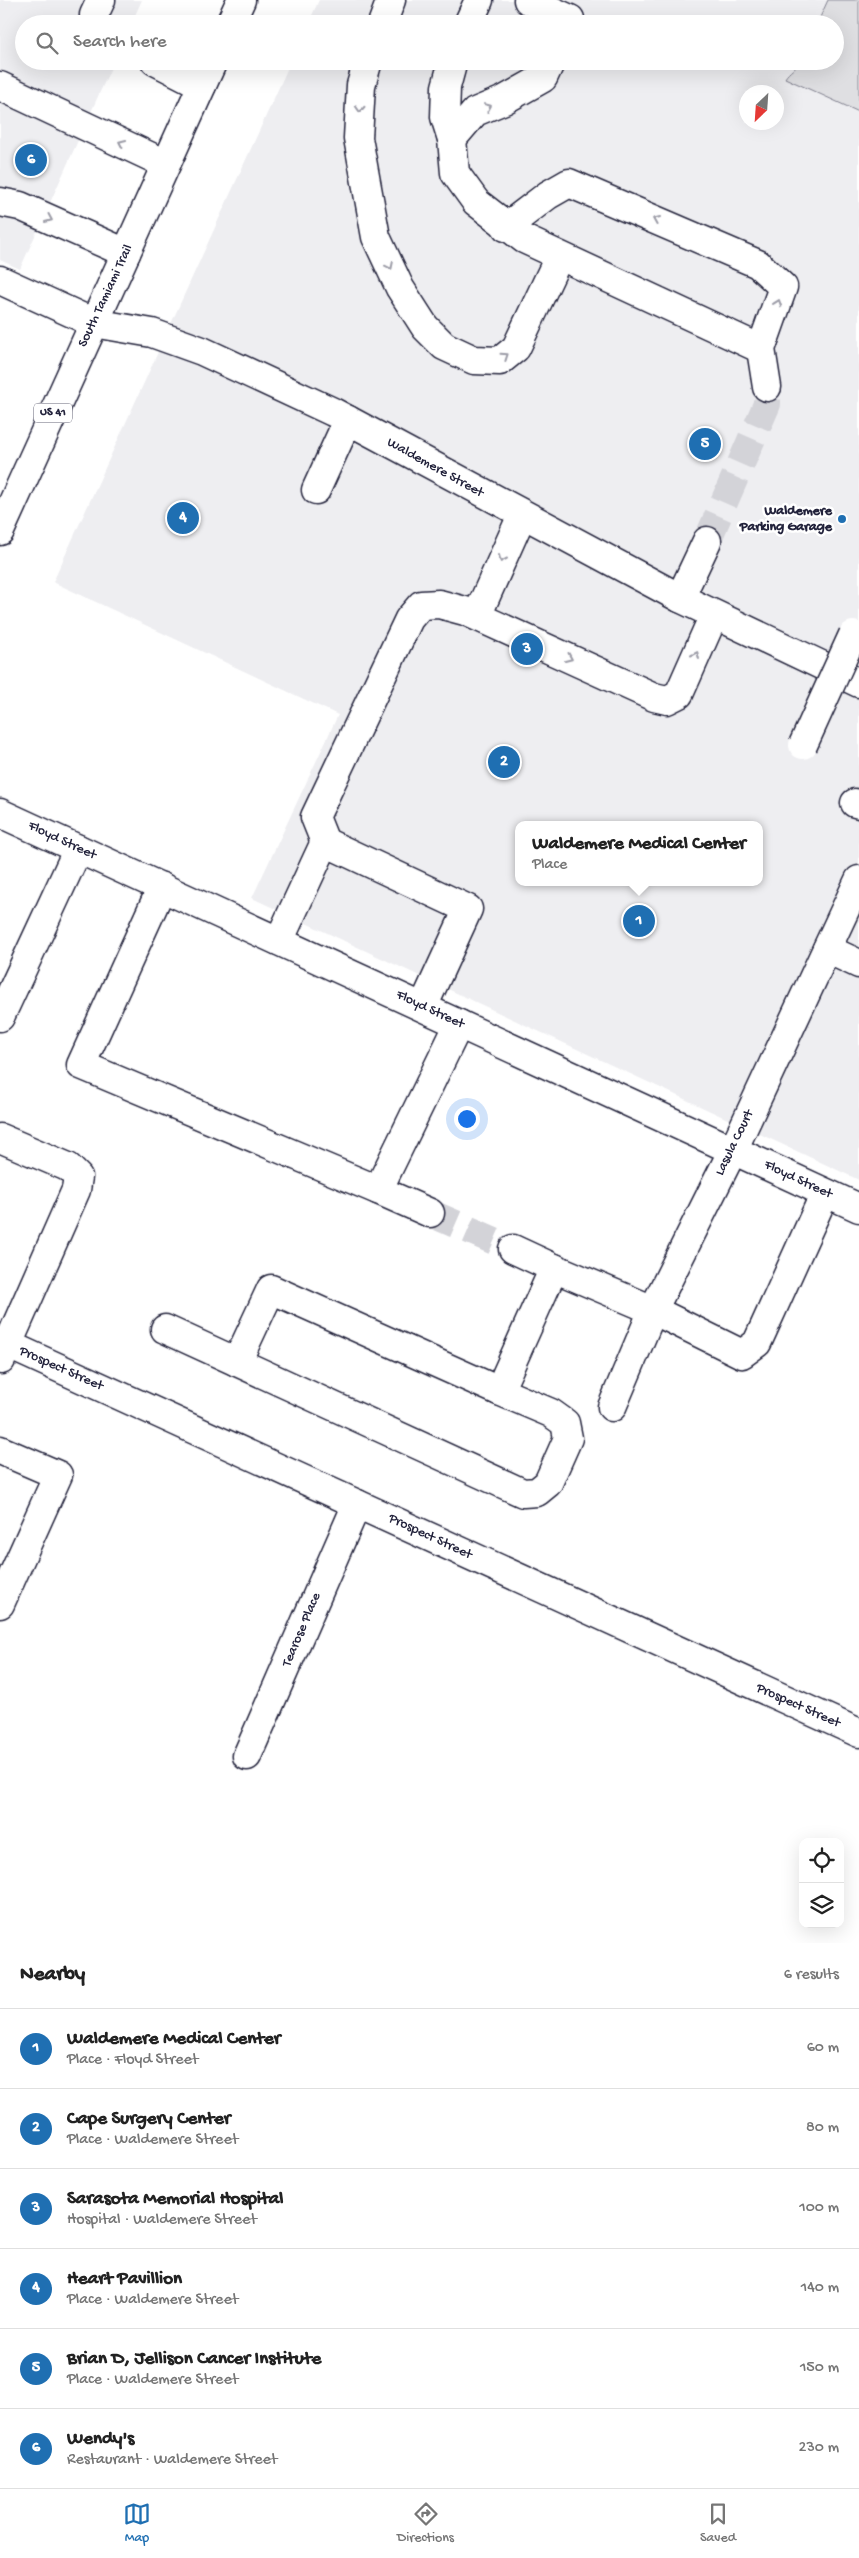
<!DOCTYPE html>
<html lang="en">
<head>
<meta charset="utf-8">
<style>
  body { margin:0; font-family:"Gochi Hand",sans-serif; background:#f2f2f2; color:#222 }
  .controls { position:absolute; right:15px; bottom:15px; display:grid; overflow:hidden; border-radius:10px; box-shadow:0 5px 20px #0002 }
  .controls button { width:45px; height:45px; display:grid; place-items:center; padding:0; border:0; border-bottom:1px solid #e0e0e0; background:#fff; color:#222; font:25px sans-serif }
  .compass { position:absolute; left:739px; top:85px; width:45px; height:45px; border-radius:50%; background:#fff; box-shadow:0 5px 20px #0002; rotate:205deg }
  .you { position:absolute; left:466px; top:1118px; width:18px; height:18px; margin:-12px; border:4px solid #fff; border-radius:50%; background:#1a73e8; box-shadow:0 0 0 8px #1a73e833 }
  .badge { display:grid; place-items:center; width:32px; height:32px; border-radius:50%; background:#1f6fb2; color:#fff; font-size:16px; font-weight:700 }
  .pin { position:absolute; translate:-50% -50%; border:2px solid #fff; box-shadow:0 1px 5px #0006 }
  .popup { position:absolute; left:515px; top:821px; width:248px; height:65px; box-sizing:border-box; display:grid; place-content:center; border-radius:10px; background:#fff; filter:drop-shadow(0 1px 4px #0005); font-size:16px; white-space:nowrap; color:#767676 }
  .popup b { font-size:19px; color:#222 }
  .popup::after { content:''; position:absolute; left:50%; top:100%; margin-left:-10px; border:10px solid transparent; border-top-color:#fff }
  .list { margin:0; padding:0; list-style:none }
  h2 { display:flex; justify-content:space-between; align-items:center; height:65px; margin:0; padding:0 20px; font-size:21px }
  h2 small { font-size:16px; font-weight:400; color:#767676 }
  .list li { display:grid; grid-template-columns:32px 1fr auto; gap:15px; align-items:center; box-sizing:border-box; height:80px; padding:0 20px; border-top:1px solid #e0e0e0 }
  .list b { display:block; font-size:19px; white-space:nowrap }
  .list p { margin:0; font-size:16px; white-space:nowrap; color:#767676 }
  .list em { font-size:16px; font-style:normal; color:#767676 }
  .icon { flex:none; width:28px; height:28px; fill:none; stroke:currentColor; stroke-width:2; stroke-linecap:round; stroke-linejoin:round }
  .map { position:relative; flex:none; width:859px; height:1943px; overflow:hidden }
  .search { position:absolute; background:#fff; box-shadow:0 5px 20px #0002; left:15px; right:15px; top:15px; height:55px; display:flex; align-items:center; gap:12px; box-sizing:border-box; padding:0 18px; border-radius:28px; color:#767676; font-size:19px }
  .sheet { height:545px; background:#fff }
  nav { display:flex; justify-content:space-around; align-items:center; box-sizing:border-box; height:70px; border-top:1px solid #e0e0e0; background:#fff; font-size:14px; color:#767676 }
  nav a { display:grid; justify-items:center; gap:2px }
  nav .on { color:#1f6fb2 }
  .map>svg:first-child { display:block }
</style>
</head>
<body>
<div class="map">
<svg width="859" height="1943" viewBox="0 0 859 1943">
  <rect width="100%" height="100%" fill="#fff"/>
  <filter id="ink" filterUnits="userSpaceOnUse"><feTurbulence type="fractalNoise" baseFrequency=".02" numOctaves="2"/><feDisplacementMap in="SourceGraphic" scale="10" xChannelSelector="R" yChannelSelector="G"/><feConvolveMatrix kernelMatrix="1 2 1 2 8 2 1 2 1" color-interpolation-filters="sRGB"/></filter>
  <g filter="url(#ink)">
    <g fill="#eeeef1" fill-rule="evenodd">
      <path d="M0,0h142l-11,24h-107v37h90l-94,208 -20,-9z"/>
      <path d="M319,0h540v1180l-607,-282 86,-183 -285,-133 238,-521h544v-37h-527zM746,92h30v30h-30zM519,825h240v57h-240z"/>
    </g>
    <path fill="#dfdfe2" stroke="#80808e" d="M828,0h31v112l-74,-34c4,-7 11,-9 14,-17h36v-37h-18z"/>
    <g fill="none" stroke-linecap="round" stroke-linejoin="round">
      <g stroke="#d3d3d8" stroke-width="28" stroke-dasharray="28 14" stroke-linecap="butt">
        <path d="M707,541l60,-137v-17"/>
        <path d="M430,1213l83,36"/>
      </g>
      <g stroke="#22223b" stroke-width="31">
        <g id="minor">
          <path d="M528,0l42,19 -2,5"/>
          <path d="M96,24l-2,-9 7,-15"/>
          <path d="M382,24l9,-24"/>
          <path d="M468,24l11,-24"/>
          <path d="M155,61l47,24"/>
          <path d="M368,61l-7,24 -3,53 18,99 24,51 25,39 19,19 30,14 26,1 16,-13 43,-91"/>
          <path d="M453,61l-7,26 -1,30 7,22 3,34 21,29 48,37 237,110"/>
          <path d="M0,86l166,78"/>
          <path d="M452,139l23,-27 29,-12 39,-22 8,-17"/>
          <path d="M0,202l20,4 106,47"/>
          <path d="M506,227l42,-32 21,-12 189,81 25,23 -22,62 6,38"/>
          <path d="M0,280l94,43 58,10 50,18 131,61 347,186 179,85"/>
          <path d="M316,490l32,-70"/>
          <path d="M680,598l27,-57"/>
          <path d="M477,616l45,-101"/>
          <path d="M855,803l4,1"/>
          <path d="M0,813l859,395"/>
          <path d="M325,842l-10,-25 94,-198 12,-14 18,-1 26,7 189,86 13,3 12,-6 35,-79"/>
          <path d="M162,887l-81,178 297,125 81,-166"/>
          <path d="M279,941l46,-99 143,67 -45,98"/>
          <path d="M827,949l32,15"/>
          <path d="M0,1017l78,-168"/>
          <path d="M0,1138l68,29 10,10 -2,13 -75,170"/>
          <path d="M378,1190l52,23"/>
          <path d="M513,1249l41,19"/>
          <path d="M165,1329l358,164 14,-1 11,-9 20,-45 -3,-15 -14,-10 -52,-22 55,-123 99,42 89,44 15,-11 68,-150"/>
          <path d="M0,1341l859,392"/>
          <path d="M237,1362l34,-73 228,102"/>
          <path d="M612,1407l41,-97 80,-160 126,-270"/>
          <path d="M0,1450l58,25 -58,129"/>
          <path d="M247,1756l110,-252"/>
        </g>
      </g>
      <g stroke="#22223b" stroke-width="31">
        <g id="major">
          <path d="M230,24l11,-24"/>
          <path d="M0,531l213,-470"/>
        </g>
      </g>
      <use href="#minor" stroke="#fff" stroke-width="28"/>
      <use href="#major" stroke="#fff" stroke-width="28"/>
      <g stroke="#22223b" stroke-width="31" stroke-linecap="butt">
        <path id="minor-bridge" d="M803,745l50,-110"/>
      </g>
      <use href="#minor-bridge" stroke="#fff" stroke-width="28"/>
    </g>
    <defs><path id="oneway-chevron" d="M-2-3.5L2.5 0L-2 3.5" fill="none" stroke-width="1.6" stroke-linecap="round" stroke-linejoin="round" transform="scale(1.25)"/></defs>
    <g stroke="#9c9ca7">
      <use href="#oneway-chevron" transform="translate(488 107) rotate(-23)"/>
      <use href="#oneway-chevron" transform="translate(360 109) rotate(93)"/>
      <use href="#oneway-chevron" transform="translate(122 143) rotate(-155)"/>
      <use href="#oneway-chevron" transform="translate(49 219) rotate(24)"/>
      <use href="#oneway-chevron" transform="translate(656 220) rotate(-157)"/>
      <use href="#oneway-chevron" transform="translate(390 266) rotate(64)"/>
      <use href="#oneway-chevron" transform="translate(778 303) rotate(-71)"/>
      <use href="#oneway-chevron" transform="translate(505 356) rotate(-34)"/>
      <use href="#oneway-chevron" transform="translate(502 559) rotate(114)"/>
      <use href="#oneway-chevron" transform="translate(696 655) rotate(-66)"/>
      <use href="#oneway-chevron" transform="translate(569 658) rotate(24)"/>
    </g>
  </g>
  <circle fill="#1f6fb2" stroke="#fff" stroke-width="2" cx="842" cy="519" r="5"/>
  <g text-anchor="middle" dominant-baseline="central" stroke-width="5" stroke-linejoin="round" paint-order="stroke">
    <rect fill="#fff" stroke="#646476" stroke-width="1" x="34" y="403.5" width="38" height="19" rx="4"/>
    <g font-size="12" font-weight="bold" fill="#22223b">
      <text x="53" y="413">US 41</text>
    </g>
    <g font-size="14" fill="#22223b" stroke="#fff">
      <text transform="translate(106 296) rotate(-65)">South Tamiami Trail</text>
      <text transform="translate(435 468) rotate(29)">Waldemere Street</text>
      <text transform="translate(62 841) rotate(25)">Floyd Street</text>
      <text transform="translate(430 1010) rotate(25)">Floyd Street</text>
      <text transform="translate(735 1143) rotate(-64)">Lasula Court</text>
      <text transform="translate(798 1180) rotate(25)">Floyd Street</text>
      <text transform="translate(61 1369) rotate(24)">Prospect Street</text>
      <text transform="translate(430 1537) rotate(25)">Prospect Street</text>
      <text transform="translate(302 1630) rotate(-67)">Tearose Place</text>
      <text transform="translate(798 1706) rotate(24)">Prospect Street</text>
    </g>
    <g font-size="14" font-weight="bold" fill="#22223b" stroke="#fff" text-anchor="end">
      <text x="832" y="511">Waldemere<tspan x="832" dy="16">Parking Garage</tspan></text>
    </g>
  </g>
</svg>
<div class="controls">
<button><svg class="icon" aria-label="locate" viewBox="0 0 24 24"><circle cx="12" cy="12" r="6"/><path d="M12 2v4M12 18v4M2 12h4M18 12h4"/></svg></button>
<button><svg class="icon" aria-label="layers" viewBox="0 0 24 24"><path d="M12 4l9 5-9 5-9-5zM3 14l9 5 9-5"/></svg></button>
</div>
<svg class="compass" viewBox="-18 -18 36 36"><path d="M0-13l5 13h-10z" fill="#e53935"/><path d="M0 13l5-13h-10z" fill="#767676"/></svg>
<div class="you"></div>
<div class="pin badge" style="left:639px;top:921px">1</div>
<div class="popup"><b>Waldemere Medical Center</b>Place</div>
<div class="pin badge" style="left:504px;top:762px">2</div>
<div class="pin badge" style="left:527px;top:649px">3</div>
<div class="pin badge" style="left:183px;top:518px">4</div>
<div class="pin badge" style="left:705px;top:444px">5</div>
<div class="pin badge" style="left:31px;top:160px">6</div>
<div class="search"><svg class="icon" aria-label="search" viewBox="0 0 24 24"><circle cx="10" cy="10" r="6"/><path d="M15 15l6 6"/></svg>Search here</div>
</div>
<section class="sheet">
<h2>Nearby<small>6 results</small></h2>
<ul class="list">
<li><span class="badge">1</span><div><b>Waldemere Medical Center</b><p>Place · Floyd Street</p></div><em>60 m</em></li>
<li><span class="badge">2</span><div><b>Cape Surgery Center</b><p>Place · Waldemere Street</p></div><em>80 m</em></li>
<li><span class="badge">3</span><div><b>Sarasota Memorial Hospital</b><p>Hospital · Waldemere Street</p></div><em>100 m</em></li>
<li><span class="badge">4</span><div><b>Heart Pavillion</b><p>Place · Waldemere Street</p></div><em>140 m</em></li>
<li><span class="badge">5</span><div><b>Brian D, Jellison Cancer Institute</b><p>Place · Waldemere Street</p></div><em>150 m</em></li>
<li><span class="badge">6</span><div><b>Wendy's</b><p>Restaurant · Waldemere Street</p></div><em>230 m</em></li>
</ul>
</section>
<nav>
<a class="on"><svg class="icon" aria-label="map" viewBox="0 0 24 24"><path d="M3 6l6-2 6 2 6-2v14l-6 2-6-2-6 2zM9 4v14M15 6v14"/></svg>Map</a>
<a><svg class="icon" aria-label="directions" viewBox="0 0 24 24"><path d="M12 3l9 9-9 9-9-9zM9 14v-3h6M13 9l2 2-2 2"/></svg>Directions</a>
<a><svg class="icon" aria-label="saved" viewBox="0 0 24 24"><path d="M7 4h10v16l-5-4-5 4z"/></svg>Saved</a>
</nav>
</body>
</html>
